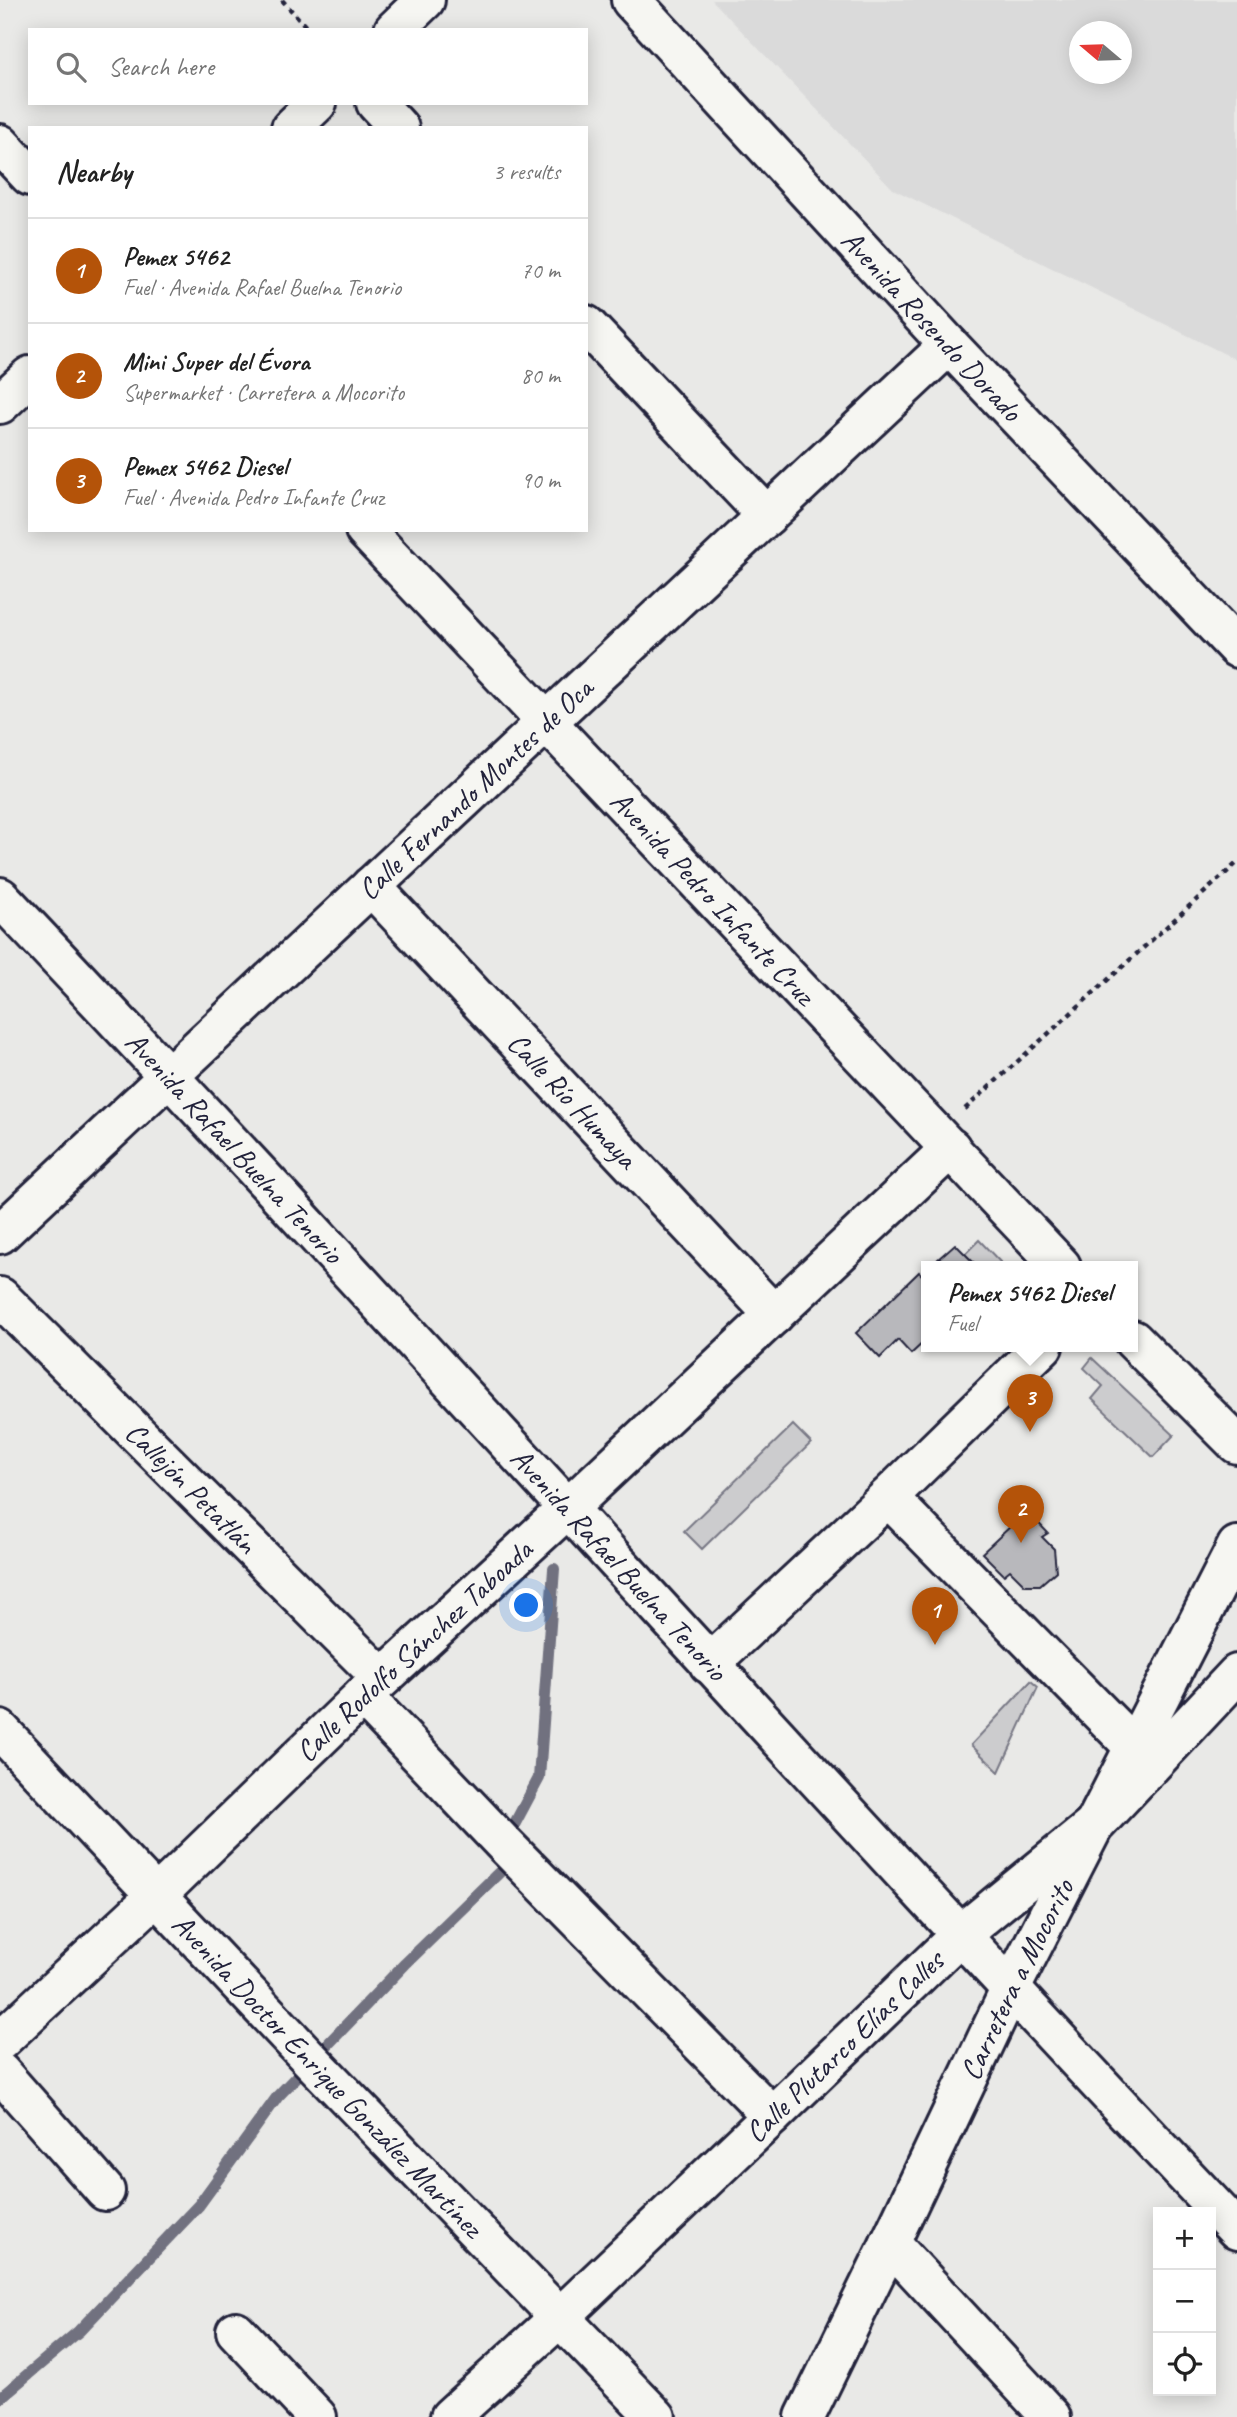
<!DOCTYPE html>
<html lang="en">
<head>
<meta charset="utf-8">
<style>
  body { margin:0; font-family:Caveat,sans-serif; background:#f6f6f6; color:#222 }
  .controls { position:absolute; right:21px; bottom:21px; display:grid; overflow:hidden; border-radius:0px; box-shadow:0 4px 18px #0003 }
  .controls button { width:63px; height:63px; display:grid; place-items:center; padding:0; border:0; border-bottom:2px solid #e0e0e0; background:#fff; color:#222; font:35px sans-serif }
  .compass { position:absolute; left:1069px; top:21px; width:63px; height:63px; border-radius:50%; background:#fff; box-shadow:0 4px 18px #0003; rotate:289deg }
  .you { position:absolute; left:527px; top:1606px; width:24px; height:24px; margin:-18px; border:5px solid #fff; border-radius:50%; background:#1a73e8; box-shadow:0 0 0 10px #1a73e833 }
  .badge { display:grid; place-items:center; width:46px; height:46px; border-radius:50%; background:#b45309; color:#fff; font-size:23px; font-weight:700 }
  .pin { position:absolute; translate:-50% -58px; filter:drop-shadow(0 2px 4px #0008) }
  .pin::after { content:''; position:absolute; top:37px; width:24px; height:21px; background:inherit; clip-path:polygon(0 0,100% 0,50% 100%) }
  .popup { position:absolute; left:921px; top:1261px; width:217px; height:91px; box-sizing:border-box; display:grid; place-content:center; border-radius:0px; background:#fff; filter:drop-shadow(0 2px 5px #0005); font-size:23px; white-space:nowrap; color:#767676 }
  .popup b { font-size:26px; color:#222 }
  .popup::after { content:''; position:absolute; left:50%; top:100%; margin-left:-14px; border:14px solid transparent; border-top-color:#fff }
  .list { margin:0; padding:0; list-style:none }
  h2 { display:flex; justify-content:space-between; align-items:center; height:91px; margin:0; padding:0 28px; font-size:30px }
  h2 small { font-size:23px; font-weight:400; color:#767676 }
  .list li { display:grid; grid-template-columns:46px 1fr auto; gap:21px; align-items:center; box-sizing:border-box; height:105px; padding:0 28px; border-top:2px solid #e0e0e0 }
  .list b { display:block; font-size:26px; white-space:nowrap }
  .list p { margin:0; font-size:23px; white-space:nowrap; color:#767676 }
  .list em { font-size:23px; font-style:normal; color:#767676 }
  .icon { flex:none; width:38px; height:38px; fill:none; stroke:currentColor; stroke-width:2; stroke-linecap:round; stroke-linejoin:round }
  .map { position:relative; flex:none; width:1237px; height:2417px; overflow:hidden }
  .search { position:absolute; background:#fff; box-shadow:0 4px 18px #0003; left:28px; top:28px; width:560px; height:77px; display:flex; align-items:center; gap:18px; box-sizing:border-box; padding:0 24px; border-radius:0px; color:#767676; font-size:26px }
  .panel { position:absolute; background:#fff; box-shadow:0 4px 18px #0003; left:28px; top:126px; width:560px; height:406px; border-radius:0px }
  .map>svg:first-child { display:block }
</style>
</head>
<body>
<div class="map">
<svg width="1237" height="2417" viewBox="0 0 1237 2417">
  <rect width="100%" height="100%" fill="#e9e9e7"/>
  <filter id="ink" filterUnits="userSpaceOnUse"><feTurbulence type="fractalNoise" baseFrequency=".0143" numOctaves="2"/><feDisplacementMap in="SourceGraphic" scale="14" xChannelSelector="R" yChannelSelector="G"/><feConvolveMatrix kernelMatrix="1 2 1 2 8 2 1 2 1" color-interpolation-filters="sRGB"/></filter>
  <g filter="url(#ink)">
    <path fill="#dadada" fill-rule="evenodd" d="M712,0h525v360l-344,-171zM1080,32h42v42h-42z"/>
    <g fill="#ccccce" stroke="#777784" stroke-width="2">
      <path d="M979,1240l25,26h-27l-12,-12z"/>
      <path d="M1092,1358l82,77 -21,22 -61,-58 11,-13 -19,-18z"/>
      <path d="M793,1425l18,18 -109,106 -18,-18z"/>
      <path d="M1031,1681l7,6 -39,85 -28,-27z"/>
    </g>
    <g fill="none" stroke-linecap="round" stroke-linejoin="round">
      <g stroke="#71717f" stroke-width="12">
        <path d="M506,1840l33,-62 15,-209"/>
        <path d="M0,2398l79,-67 120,-126 79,-109 127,-132 106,-103 -2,-4"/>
      </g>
    </g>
    <g fill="#b8b8bc" stroke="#22223b" stroke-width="2">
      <path d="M955,1244l22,22h-33l-6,-7z"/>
      <path d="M919,1272l8,8v59l-16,15 -13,-14 -18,18 -24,-25z"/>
      <path d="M1027,1511l21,22 -6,4 12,12 2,22 -16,14h-15l-15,-15 -6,5 -22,-22z"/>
    </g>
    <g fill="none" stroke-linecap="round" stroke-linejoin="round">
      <g stroke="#22223b" stroke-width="44">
        <g id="minor">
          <path id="s1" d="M631,0l318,345 288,303"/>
          <path d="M394,30l31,-30"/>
          <path d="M376,103l23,25"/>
          <path d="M291,128l26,-25"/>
          <path d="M0,144l30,32"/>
          <path d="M586,325l181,191"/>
          <path d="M0,404l30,-28"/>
          <path id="s2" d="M365,530l696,736"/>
          <path id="s3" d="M371,886l403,429"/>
          <path id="s4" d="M0,897c417,440 820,893 1237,1333"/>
          <path id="s5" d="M0,1234l949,-889"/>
          <path id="s6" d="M0,1297l382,381"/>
          <path d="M1133,1340l104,104"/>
          <path d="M888,1497l246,250"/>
          <path d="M709,1664l179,-167 155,-151"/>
          <path d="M363,1696l141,148 268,272"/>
          <path id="s7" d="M0,1730l311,330 345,357"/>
          <path id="s8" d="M0,2041l157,-146 206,-199 204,-187 384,-361"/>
          <path d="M0,2072l105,119"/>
          <path d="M890,2243l161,174"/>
          <path d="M236,2331l81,86"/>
          <path id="s9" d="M450,2417l109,-99 213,-202 188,-181 138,-113 139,-148"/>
        </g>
      </g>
      <g stroke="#22223b" stroke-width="44">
        <g id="major">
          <path id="s10" d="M805,2417l85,-174 120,-253 227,-444"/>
        </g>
      </g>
      <g stroke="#22223b" stroke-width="4.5" stroke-dasharray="5 5" stroke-linecap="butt">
        <path d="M282,0l27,30"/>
        <path d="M965,1109l272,-246"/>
      </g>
      <use href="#minor" stroke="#f6f6f2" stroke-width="38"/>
      <use href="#major" stroke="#f6f6f2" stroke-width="38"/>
    </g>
  </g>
  <g text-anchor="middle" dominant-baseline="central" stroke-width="5" stroke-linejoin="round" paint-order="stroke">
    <g font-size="30" fill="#22223b" stroke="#f6f6f2">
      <text stroke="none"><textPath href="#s1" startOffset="443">Avenida Rosendo Dorado</textPath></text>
      <text stroke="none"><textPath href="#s5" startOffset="651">Calle Fernando Montes de Oca</textPath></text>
      <text stroke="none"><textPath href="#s2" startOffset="506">Avenida Pedro Infante Cruz</textPath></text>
      <text stroke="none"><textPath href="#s3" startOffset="294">Calle Río Humaya</textPath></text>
      <text stroke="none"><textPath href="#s4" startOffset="343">Avenida Rafael Buelna Tenorio</textPath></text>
      <text stroke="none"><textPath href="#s6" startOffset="270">Callejón Petatlán</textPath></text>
      <text stroke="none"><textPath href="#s4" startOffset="910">Avenida Rafael Buelna Tenorio</textPath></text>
      <text stroke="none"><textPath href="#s8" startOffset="569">Calle Rodolfo Sánchez Taboada</textPath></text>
      <text stroke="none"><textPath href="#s10" startOffset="486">Carretera a Mocorito</textPath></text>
      <text stroke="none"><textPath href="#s9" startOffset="541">Calle Plutarco Elías Calles</textPath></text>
      <text stroke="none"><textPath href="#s7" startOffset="476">Avenida Doctor Enrique González Martínez</textPath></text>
    </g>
  </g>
</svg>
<div class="controls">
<button>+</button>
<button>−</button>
<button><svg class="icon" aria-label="locate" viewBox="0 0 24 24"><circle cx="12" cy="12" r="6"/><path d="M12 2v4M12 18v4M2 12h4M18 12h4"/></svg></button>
</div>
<svg class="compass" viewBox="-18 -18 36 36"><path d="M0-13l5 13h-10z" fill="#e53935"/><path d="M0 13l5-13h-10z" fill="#767676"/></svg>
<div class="you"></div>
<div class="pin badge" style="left:935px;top:1645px">1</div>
<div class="pin badge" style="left:1021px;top:1543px">2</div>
<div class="pin badge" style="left:1030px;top:1432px">3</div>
<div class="popup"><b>Pemex 5462 Diesel</b>Fuel</div>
<div class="search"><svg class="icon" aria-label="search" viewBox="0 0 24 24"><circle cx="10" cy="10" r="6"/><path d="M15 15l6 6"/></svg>Search here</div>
<section class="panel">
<h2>Nearby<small>3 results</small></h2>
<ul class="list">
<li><span class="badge">1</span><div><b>Pemex 5462</b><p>Fuel · Avenida Rafael Buelna Tenorio</p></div><em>70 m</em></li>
<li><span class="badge">2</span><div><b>Mini Super del Évora</b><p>Supermarket · Carretera a Mocorito</p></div><em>80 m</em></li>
<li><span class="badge">3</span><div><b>Pemex 5462 Diesel</b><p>Fuel · Avenida Pedro Infante Cruz</p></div><em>90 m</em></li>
</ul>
</section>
</div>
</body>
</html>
